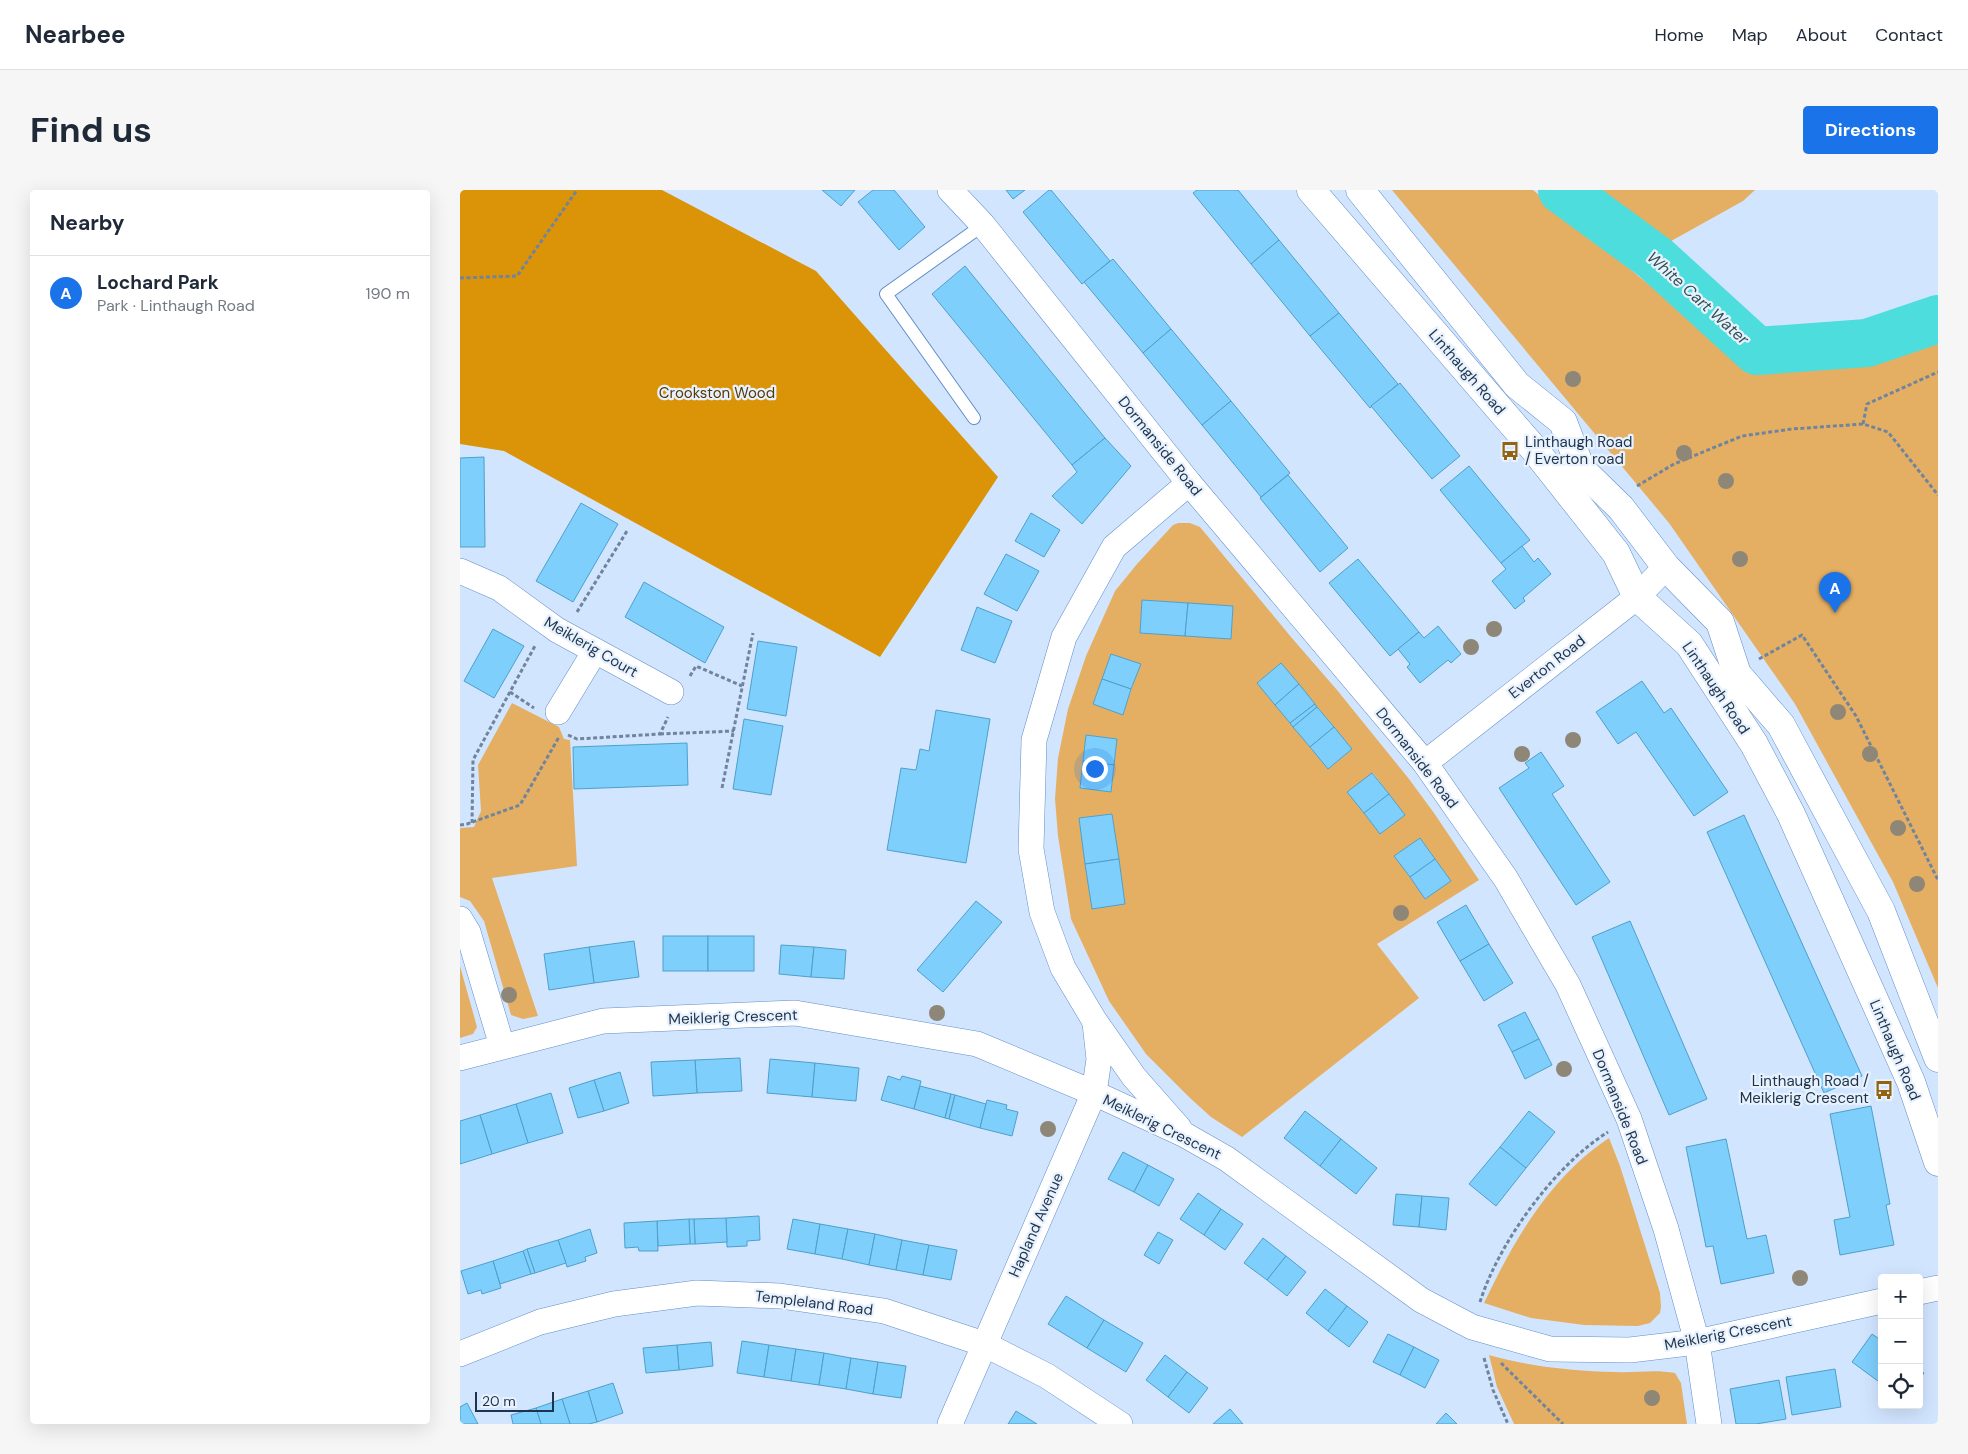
<!DOCTYPE html>
<html lang="en">
<head>
<meta charset="utf-8">
<style>
  body { margin:0; font-family:"DM Sans",sans-serif; background:#f6f6f7; color:#1f2937 }
  .controls { position:absolute; right:15px; bottom:15px; display:grid; overflow:hidden; border-radius:5px; box-shadow:0 5px 20px #0002 }
  .controls button { width:45px; height:45px; display:grid; place-items:center; padding:0; border:0; border-bottom:1px solid #e0e1e3; background:#fff; color:#1f2937; font:25px sans-serif }
  .scale { position:absolute; left:15px; bottom:12px; width:79px; box-sizing:border-box; padding-left:5px; border:2px solid #1f334b; border-top:0; font-size:14px; line-height:18px; white-space:nowrap; color:#1f334b; -webkit-text-stroke:4px #e8f2fe; paint-order:stroke }
  .you { position:absolute; left:634px; top:578px; width:18px; height:18px; margin:-12px; border:4px solid #fff; border-radius:50%; background:#1a73e8; box-shadow:0 0 0 8px #1a73e833 }
  .badge { display:grid; place-items:center; width:32px; height:32px; border-radius:50%; background:#1a73e8; color:#fff; font-size:16px; font-weight:700 }
  .pin { position:absolute; translate:-50% -41px; filter:drop-shadow(0 1px 2px #0008) }
  .pin::after { content:''; position:absolute; top:26px; width:18px; height:15px; background:inherit; clip-path:polygon(0 0,100% 0,50% 100%) }
  .list { margin:0; padding:0; list-style:none }
  h2 { display:flex; justify-content:space-between; align-items:center; height:65px; margin:0; padding:0 20px; font-size:21px }
  h2 small { font-size:16px; font-weight:400; color:#747a83 }
  .list li { display:grid; grid-template-columns:32px 1fr auto; gap:15px; align-items:center; box-sizing:border-box; height:75px; padding:0 20px; border-top:1px solid #e0e1e3 }
  .list b { display:block; font-size:19px; white-space:nowrap }
  .list p { margin:0; font-size:16px; white-space:nowrap; color:#747a83 }
  .list em { font-size:16px; font-style:normal; color:#747a83 }
  .icon { flex:none; width:28px; height:28px; fill:none; stroke:currentColor; stroke-width:2; stroke-linecap:round; stroke-linejoin:round }
  .map { position:relative; flex:none; width:1478px; height:1234px; overflow:hidden; border-radius:5px }
  header { display:flex; align-items:center; gap:30px; box-sizing:border-box; height:70px; padding:0 25px; background:#fff; border-bottom:1px solid #e0e1e3 }
  header strong { font-size:24px }
  nav { display:flex; gap:28px; margin-inline-start:auto; font-size:18px }
  .intro { display:flex; align-items:center; justify-content:space-between; box-sizing:border-box; height:120px; padding:0 30px }
  h1 { margin:0; font-size:35px }
  .button { padding:12px 22px; border-radius:5px; background:#1a73e8; color:#fff; font-size:18px; font-weight:700 }
  main { display:flex; gap:30px; padding:0 30px }
  aside { flex:1; background:#fff; border-radius:5px; box-shadow:0 5px 20px #0002 }
  .map>svg:first-child { display:block }
</style>
</head>
<body>
<header>
<strong>Nearbee</strong>
<nav><a>Home</a><a>Map</a><a>About</a><a>Contact</a></nav>
</header>
<div class="intro"><h1>Find us</h1><a class="button">Directions</a></div>
<main>
<aside>
<h2>Nearby<small></small></h2>
<ul class="list">
<li><span class="badge">A</span><div><b>Lochard Park</b><p>Park · Linthaugh Road</p></div><em>190 m</em></li>
</ul>
</aside>
<div class="map">
<svg width="1478" height="1234" viewBox="0 0 1478 1234">
  <rect width="100%" height="100%" fill="#d2e5ff"/>
  <g fill="#e5af63" fill-rule="evenodd">
    <path d="M932,0h141l223,182 112,-6 70,-25v647l-45,-106 -98,-178 -126,-181z"/>
    <path d="M1129,0h166l-12,11 -79,44z"/>
    <path d="M718,333h12l10,4 91,110 46,53 72,89 25,34 45,67 -102,64 42,54 -177,139 -31,-20 -21,-19 -44,-44 -37,-53 -38,-82 -13,-83 -3,-37 3,-41 10,-49 18,-53 29,-65 22,-27 36,-39zM682,410l91,6 -2,33 -91,-6zM651,464l29,10 -17,50 -30,-10zM821,473l71,86 -24,20 -71,-86zM626,545l31,4 -6,53 -31,-4zM913,583l32,42 -25,19 -32,-42zM652,624l13,90 -33,5 -13,-91zM960,648l31,43 -26,18 -30,-43z"/>
    <path d="M52,513l47,24 5,12 6,1 7,126 -85,12 46,138 -15,3 -12,-4 -27,-94 -14,-20 -10,-4v-69l14,-1 7,-16 -3,-46z"/>
    <path d="M0,776l17,61 -4,7 -13,4z"/>
    <path d="M1149,948l11,28 40,127 1,14 -1,6 -10,10 -12,3 -54,-1 -53,-7 -47,-15c30,-63 66,-126 125,-165z"/>
    <path d="M1029,1165c42,12 85,16 127,17 20,1 39,-3 59,1l6,10 6,41h-173l-17,-37z"/>
  </g>
  <path fill="#db9407" d="M0,0h202l154,81 182,206 -118,180 -376,-206 -44,-7z"/>
  <g fill="none" stroke-linecap="round" stroke-linejoin="round">
    <path stroke="#4cdddc" stroke-width="48" d="M1102,0l93,68 102,93 110,-8 71,-24"/>
  </g>
  <g fill="#7fcffc" stroke="#4e9fc9">
    <path d="M362,0h33l-14,16z"/>
    <path d="M413,0h21l31,37 -26,23 -41,-48z"/>
    <path d="M546,0h19l-12,9z"/>
    <path d="M589,0h2l59,71 -28,23 -59,-72z"/>
    <path d="M737,0h41l41,50 -28,24 -58,-71z"/>
    <path d="M819,50l60,73 -29,23 -59,-72z"/>
    <path d="M653,69l58,70 -28,24 -59,-71z"/>
    <path d="M505,76l140,172 -33,27 -140,-171z"/>
    <path d="M879,123l59,71 -28,24 -60,-72z"/>
    <path d="M711,139l60,72 -29,24 -59,-72z"/>
    <path d="M940,193l60,73 -28,23 -61,-73z"/>
    <path d="M771,211l59,72 -29,24 -59,-72z"/>
    <path d="M645,248l26,28 -49,58 -30,-28 25,-24 -5,-7z"/>
    <path d="M24,267l1,90h-25v-89z"/>
    <path d="M1009,276l61,74 -29,23 -61,-73z"/>
    <path d="M828,285l60,73 -28,24 -60,-74z"/>
    <path d="M121,313l37,21 -45,78 -37,-21z"/>
    <path d="M571,323l29,17 -16,27 -29,-16z"/>
    <path d="M1062,356l12,16 4,-4 13,16 -28,24 2,3 -10,8 -23,-28 14,-12 -5,-6z"/>
    <path d="M546,364l33,17 -22,40 -33,-17z"/>
    <path d="M898,369l61,73 -29,24 -61,-73z"/>
    <path d="M184,392l80,45 -19,36 -80,-46z"/>
    <path d="M682,410l46,3 -3,33 -45,-3z"/>
    <path d="M728,413l45,3 -2,33 -46,-3z"/>
    <path d="M517,417l35,14 -17,42 -34,-13z"/>
    <path d="M978,436l23,28 -10,9 -3,-3 -28,23 -13,-16 3,-3 -12,-15 21,-17 5,6z"/>
    <path d="M33,439l31,17 -30,52 -30,-17z"/>
    <path d="M298,451l39,6 -11,69 -39,-7z"/>
    <path d="M651,464l30,10 -10,25 -29,-10z"/>
    <path d="M821,473l18,21 -24,21 -18,-22z"/>
    <path d="M642,489l29,10 -8,26 -30,-11z"/>
    <path d="M1182,491l22,32 7,-5 57,84 -34,24 -58,-84 -18,12 -22,-32z"/>
    <path d="M839,494l16,20 -25,19 -15,-18z"/>
    <path d="M855,514l2,3 -24,20 -3,-4z"/>
    <path d="M857,517l17,20 -24,20 -17,-20z"/>
    <path d="M476,520l54,9 -24,144 -79,-13 14,-82 15,2 4,-21 9,2z"/>
    <path d="M284,529l39,7 -12,69 -38,-6z"/>
    <path d="M874,537l18,22 -24,20 -18,-22z"/>
    <path d="M626,545l31,4 -3,26 -31,-4z"/>
    <path d="M227,553l1,42 -114,4 -1,-42z"/>
    <path d="M1081,562l23,34 -12,8 58,88 -34,23 -77,-117 30,-20 -4,-5z"/>
    <path d="M623,571l31,4 -3,27 -31,-4z"/>
    <path d="M912,583l17,21 -25,19 -17,-21z"/>
    <path d="M929,604l16,21 -25,19 -16,-21z"/>
    <path d="M652,624l7,45 -34,5 -6,-46z"/>
    <path d="M1284,625l118,261 -38,17 -117,-261z"/>
    <path d="M960,648l15,21 -25,18 -16,-21z"/>
    <path d="M659,669l6,45 -33,5 -7,-45z"/>
    <path d="M975,669l16,22 -26,18 -15,-22z"/>
    <path d="M516,711l26,21 -59,70 -26,-22z"/>
    <path d="M1006,715l23,39 -29,17 -23,-39z"/>
    <path d="M1170,731l77,178 -38,16 -77,-178z"/>
    <rect x="203" y="746" width="45" height="35"/>
    <rect x="248" y="746" width="46" height="35"/>
    <path d="M174,751l5,36 -45,6 -5,-36z"/>
    <path d="M1029,754l24,39 -29,18 -24,-40z"/>
    <path d="M321,755l33,2 -3,30 -32,-3z"/>
    <path d="M129,757l5,36 -45,7 -5,-36z"/>
    <path d="M354,757l32,3 -2,29 -33,-2z"/>
    <path d="M1065,822l14,27 -27,13 -14,-27z"/>
    <path d="M1079,849l13,26 -27,14 -13,-27z"/>
    <path d="M280,868l2,33 -45,2 -2,-33z"/>
    <path d="M310,869l45,4 -3,34 -45,-4z"/>
    <path d="M235,870l2,33 -44,3 -2,-34z"/>
    <path d="M355,873l44,5 -3,33 -44,-4z"/>
    <path d="M160,882l9,31 -25,8 -10,-31z"/>
    <path d="M428,886l12,4 2,-4 19,5 -7,28 -33,-9z"/>
    <path d="M134,890l10,31 -26,7 -9,-30z"/>
    <path d="M460,896l31,8 -6,24 -31,-9z"/>
    <path d="M91,903l12,40 -35,10 -12,-39z"/>
    <path d="M491,904l4,1 -6,24 -4,-1z"/>
    <path d="M495,905l31,9 -6,24 -31,-9z"/>
    <path d="M527,910l20,5 -1,4 12,3 -6,24 -32,-8z"/>
    <path d="M56,914l12,39 -36,11 -12,-39z"/>
    <path d="M1411,916l19,98 -4,1 8,40 -54,10 -6,-35 16,-3 -20,-103z"/>
    <path d="M845,921l36,28 -21,27 -36,-28z"/>
    <path d="M1069,921l26,21 -29,36 -26,-21z"/>
    <path d="M20,925l12,39 -32,10v-43z"/>
    <path d="M881,949l36,29 -21,26 -36,-28z"/>
    <path d="M1266,949l21,100 19,-4 8,38 -53,11 -8,-38 -7,1 -20,-100z"/>
    <path d="M1040,957l26,21 -30,38 -27,-22z"/>
    <path d="M663,962l25,13 -14,27 -26,-13z"/>
    <path d="M688,975l26,14 -15,27 -25,-14z"/>
    <path d="M738,1003l23,16 -17,26 -24,-16z"/>
    <path d="M936,1004l26,2 -3,31 -26,-2z"/>
    <path d="M962,1006l27,2 -3,32 -27,-3z"/>
    <path d="M761,1019l22,15 -18,26 -21,-15z"/>
    <path d="M299,1026l1,24 -13,1v5l-20,1 -1,-29z"/>
    <path d="M266,1028l1,24 -32,2 -1,-25z"/>
    <path d="M229,1029h5l1,25h-5z"/>
    <path d="M229,1029l1,25 -32,2 -1,-25z"/>
    <path d="M333,1029l27,5 -5,30 -28,-5z"/>
    <path d="M197,1031l1,30h-19l-1,-4 -13,1 -1,-25z"/>
    <path d="M360,1034l28,5 -6,30 -27,-5z"/>
    <path d="M130,1039l7,24 -12,4 1,4 -19,6 -9,-27z"/>
    <path d="M388,1039l27,5 -6,31 -27,-6z"/>
    <path d="M698,1042l15,8 -14,24 -15,-9z"/>
    <path d="M415,1044l27,6 -6,30 -27,-5z"/>
    <path d="M803,1048l23,18 -19,24 -23,-17z"/>
    <path d="M98,1050l8,23 -31,10 -8,-24z"/>
    <path d="M442,1050l27,5 -6,30 -27,-5z"/>
    <path d="M469,1055l28,5 -6,30 -28,-5z"/>
    <path d="M67,1059l8,24 -4,1 -8,-23z"/>
    <path d="M63,1061l8,23 -31,10 -7,-23z"/>
    <path d="M826,1066l20,16 -19,24 -20,-16z"/>
    <path d="M33,1071l8,27 -19,6 -1,-4 -13,4 -7,-23z"/>
    <path d="M865,1099l22,17 -19,25 -22,-18z"/>
    <path d="M606,1106l38,24 -17,28 -39,-24z"/>
    <path d="M887,1116l21,16 -19,25 -21,-16z"/>
    <path d="M644,1130l39,23 -17,29 -39,-24z"/>
    <path d="M928,1144l26,13 -14,28 -27,-13z"/>
    <path d="M1412,1144l10,7v43l-30,-22z"/>
    <path d="M282,1151l27,4 -5,32 -27,-4z"/>
    <path d="M251,1152l2,24 -34,4 -2,-25z"/>
    <path d="M217,1155l2,25 -33,3 -3,-25z"/>
    <path d="M309,1155l27,4 -5,32 -27,-4z"/>
    <path d="M954,1157l25,13 -14,28 -25,-13z"/>
    <path d="M336,1159l28,4 -5,32 -28,-4z"/>
    <path d="M364,1163l27,5 -5,31 -27,-4z"/>
    <path d="M705,1165l22,17 -19,25 -22,-17z"/>
    <path d="M391,1168l27,4 -5,32 -27,-5z"/>
    <path d="M418,1172l28,4 -5,32 -28,-4z"/>
    <path d="M1375,1179l6,38 -49,8 -6,-38z"/>
    <path d="M1459,1179l5,4 -5,7z"/>
    <path d="M727,1182l21,16 -19,25 -21,-16z"/>
    <path d="M1319,1190l7,39 -30,5h-20l-6,-35z"/>
    <path d="M153,1193l10,30 -26,9 -9,-31z"/>
    <path d="M128,1201l9,31 -8,2h-19l-8,-25z"/>
    <path d="M102,1209l8,25h-29l-5,-16z"/>
    <path d="M7,1213l11,21h-18v-17z"/>
    <path d="M76,1218l5,16h-28l-2,-9z"/>
    <path d="M770,1219l13,15h-30z"/>
    <path d="M556,1221l21,13h-29z"/>
    <path d="M986,1223l11,11h-21z"/>
  </g>
  <g fill="none" stroke-linecap="round" stroke-linejoin="round">
    <g stroke="#608ec8" stroke-width="14">
      <path id="service" d="M514,228l-88,-124 97,-69"/>
    </g>
    <g stroke="#608ec8" stroke-width="26">
      <g id="minor">
        <path d="M490,0l33,35 206,258 236,280 81,116 62,106 61,134 37,110 31,113 12,82"/>
        <path d="M0,381l39,17 58,42 114,62"/>
        <path d="M98,522l37,-61"/>
        <path d="M965,573l212,-166 29,-30"/>
        <path d="M0,729l8,13 34,114"/>
        <path d="M0,868l143,-37 192,-8 182,31 117,49 91,42 42,24 194,141 51,27 78,22 80,1 67,-8 185,-41"/>
        <path d="M719,938l-45,-51 -40,-57 -31,-52 -21,-56 -11,-63 3,-109 30,-103 50,-90 75,-64"/>
        <path d="M1459,1102l19,-4"/>
        <path d="M0,1164l80,-32 74,-18 83,-11 83,3 104,15 100,33 63,32 73,48"/>
        <path d="M490,1234l144,-331 5,-34 -4,-36"/>
      </g>
    </g>
    <g stroke="#608ec8" stroke-width="29">
      <g id="tertiary">
        <path d="M851,0l223,259 82,104 21,44 52,47 65,100 37,70 120,268 27,80"/>
        <path d="M900,0l157,195 46,37 18,47 40,39 45,59 54,55 17,52 44,51 100,186 57,147"/>
      </g>
    </g>
    <g stroke="#70849d" stroke-width="3" stroke-dasharray="4 2.5" stroke-linecap="butt">
      <path d="M0,88l57,-2 60,-86"/>
      <path d="M1403,234l4,-20 71,-32"/>
      <path d="M1177,296l37,-22 68,-28 50,-7 71,-5 25,8 50,63"/>
      <path d="M117,422l50,-81"/>
      <path d="M1299,469l43,-24 54,81 82,164"/>
      <path d="M230,486l6,-10 46,20"/>
      <path d="M50,502l24,16"/>
      <path d="M200,544l74,-3"/>
      <path d="M108,545l9,4 83,-5 8,-17"/>
      <path d="M262,598l31,-155"/>
      <path d="M12,633l1,-63 63,-116"/>
      <path d="M0,635l7,-1 53,-19 39,-68"/>
      <path d="M1020,1112c19,-60 75,-137 128,-170"/>
      <path d="M1024,1168l9,32 15,34"/>
      <path d="M1041,1173l62,61"/>
    </g>
    <use href="#service" stroke="#fff" stroke-width="12"/>
    <use href="#minor" stroke="#fff" stroke-width="25"/>
    <use href="#tertiary" stroke="#fff" stroke-width="28"/>
  </g>
  <g fill="#8e8677">
    <circle cx="1113" cy="189" r="8"/>
    <circle cx="1224" cy="263" r="8"/>
    <circle cx="1266" cy="291" r="8"/>
    <circle cx="1280" cy="369" r="8"/>
    <circle cx="1034" cy="439" r="8"/>
    <circle cx="1011" cy="457" r="8"/>
    <circle cx="1378" cy="522" r="8"/>
    <circle cx="1113" cy="550" r="8"/>
    <circle cx="1062" cy="564" r="8"/>
    <circle cx="1410" cy="564" r="8"/>
    <circle cx="1438" cy="638" r="8"/>
    <circle cx="1457" cy="694" r="8"/>
    <circle cx="941" cy="723" r="8"/>
    <circle cx="49" cy="805" r="8"/>
    <circle cx="477" cy="823" r="8"/>
    <circle cx="1104" cy="879" r="8"/>
    <circle cx="588" cy="939" r="8"/>
    <circle cx="1340" cy="1088" r="8"/>
    <circle cx="1192" cy="1208" r="8"/>
  </g>
  <defs>
    <g id="bus-bare" transform="scale(1.5)"><path d="M-5-6H5V4H4V6H2V4H-2V6H-4V4H-5ZM-3.5-4V0h7V-4ZM-3.5 1.2v1.5H-2V1.2ZM2 1.2v1.5H3.5V1.2Z" fill="#926310" stroke="#e8f2fe" stroke-width="2.5" paint-order="stroke"/></g>
  </defs>
  <g fill-rule="evenodd">
    <use href="#bus-bare" x="1050" y="261"/>
    <use href="#bus-bare" x="1424" y="900"/>
  </g>
  <g text-anchor="middle" dominant-baseline="central" stroke-width="4.5" stroke-linejoin="round" paint-order="stroke">
    <g font-size="15" fill="#1f334b" stroke="#e8f2fe">
      <text transform="translate(1007 182) rotate(49)">Linthaugh Road</text>
      <text transform="translate(700 256) rotate(51)">Dormanside Road</text>
      <text transform="translate(131 457) rotate(30)">Meiklerig Court</text>
      <text transform="translate(1087 477) rotate(-38)">Everton Road</text>
      <text transform="translate(1256 498) rotate(56)">Linthaugh Road</text>
      <text transform="translate(957 568) rotate(52)">Dormanside Road</text>
      <text transform="translate(273 827) rotate(-2)">Meiklerig Crescent</text>
      <text transform="translate(1435 860) rotate(67)">Linthaugh Road</text>
      <text transform="translate(1160 917) rotate(68)">Dormanside Road</text>
      <text transform="translate(702 937) rotate(26)">Meiklerig Crescent</text>
      <text transform="translate(576 1035) rotate(-66)">Hapland Avenue</text>
      <text transform="translate(354 1113) rotate(7)">Templeland Road</text>
      <text transform="translate(1268 1143) rotate(-11)">Meiklerig Crescent</text>
    </g>
    <g font-size="15" fill="#563908" stroke="#e8f2fe">
      <text x="257" y="203">Crookston Wood</text>
    </g>
    <g font-size="15" fill="#1f334b" stroke="#e8f2fe" text-anchor="start">
      <text x="1065" y="252">Linthaugh Road<tspan x="1065" dy="17">/ Everton road</tspan></text>
      <text x="1409" y="891" text-anchor="end">Linthaugh Road /<tspan x="1409" dy="17">Meiklerig Crescent</tspan></text>
    </g>
    <g font-size="16" font-style="italic" fill="#325050" stroke="#e8f2fe">
      <text transform="translate(1238 108) rotate(42)">White Cart Water</text>
    </g>
  </g>
</svg>
<div class="controls">
<button>+</button>
<button>−</button>
<button><svg class="icon" aria-label="locate" viewBox="0 0 24 24"><circle cx="12" cy="12" r="6"/><path d="M12 2v4M12 18v4M2 12h4M18 12h4"/></svg></button>
</div>
<div class="scale">20 m</div>
<div class="you"></div>
<div class="pin badge" style="left:1375px;top:423px">A</div>
</div>
</main>
</body>
</html>
